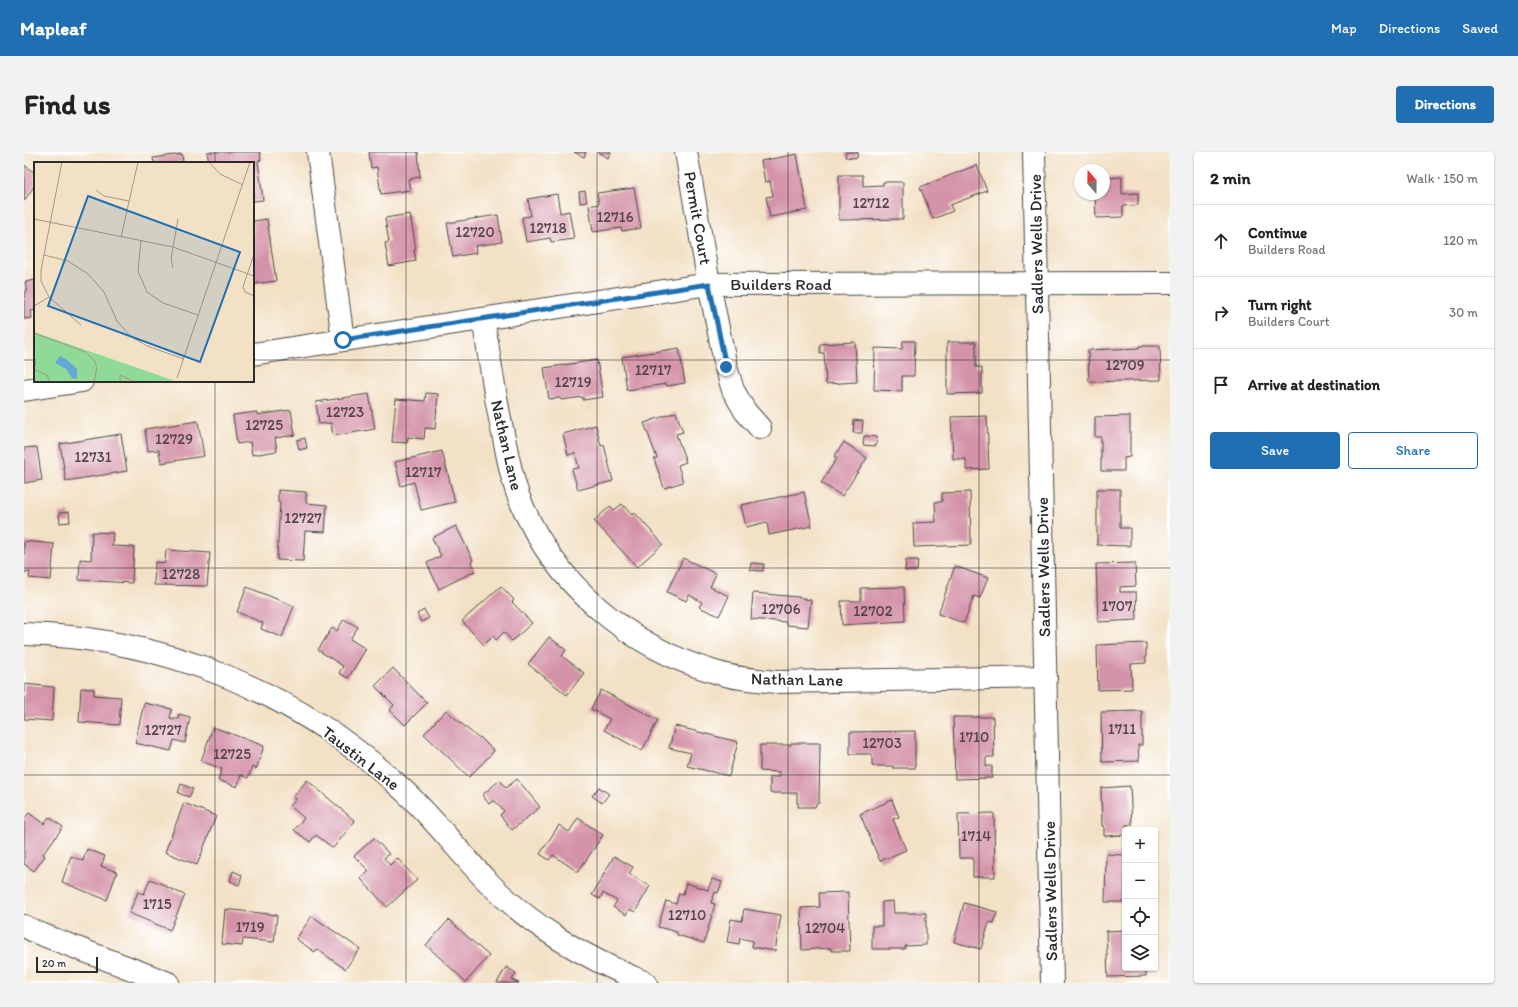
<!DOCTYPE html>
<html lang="en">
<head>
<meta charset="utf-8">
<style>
  body { margin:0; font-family:Itim,sans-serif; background:#f2f2f2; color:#222 }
  .controls { position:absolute; right:12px; bottom:12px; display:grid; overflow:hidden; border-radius:4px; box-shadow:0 1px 3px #0004 }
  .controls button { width:36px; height:36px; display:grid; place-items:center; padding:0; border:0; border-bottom:1px solid #e0e0e0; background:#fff; color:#222; font:20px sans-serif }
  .compass { position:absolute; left:1050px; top:12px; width:36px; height:36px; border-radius:50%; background:#fff; box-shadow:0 1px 3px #0004; rotate:340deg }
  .scale { position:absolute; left:12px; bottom:10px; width:62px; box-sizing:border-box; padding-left:4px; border:2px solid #2b2b2b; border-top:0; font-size:11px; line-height:14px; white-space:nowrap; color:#2b2b2b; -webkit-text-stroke:3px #fff; paint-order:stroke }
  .stop { position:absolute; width:12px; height:12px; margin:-9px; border:3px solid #1f6fb2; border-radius:50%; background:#fff }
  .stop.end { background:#1f6fb2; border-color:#fff; box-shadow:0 1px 4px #0008 }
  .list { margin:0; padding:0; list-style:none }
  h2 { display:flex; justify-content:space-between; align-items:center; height:52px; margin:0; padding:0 16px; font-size:17px }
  h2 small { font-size:13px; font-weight:400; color:#767676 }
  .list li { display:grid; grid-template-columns:26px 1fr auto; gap:12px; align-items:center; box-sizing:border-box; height:72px; padding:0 16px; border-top:1px solid #e0e0e0 }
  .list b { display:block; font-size:15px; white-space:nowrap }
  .list p { margin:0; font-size:13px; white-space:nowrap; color:#767676 }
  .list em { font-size:13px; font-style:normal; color:#767676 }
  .actions { display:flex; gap:8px; padding:12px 16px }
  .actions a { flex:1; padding:9px 0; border:1px solid #1f6fb2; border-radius:4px; text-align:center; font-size:14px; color:#1f6fb2 }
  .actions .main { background:#1f6fb2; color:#fff }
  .icon { flex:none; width:22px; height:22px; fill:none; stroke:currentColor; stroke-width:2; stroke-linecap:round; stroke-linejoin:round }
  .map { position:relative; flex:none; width:1146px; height:831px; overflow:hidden; border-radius:4px }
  header { display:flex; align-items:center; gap:24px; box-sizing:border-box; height:56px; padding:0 20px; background:#1f6fb2; color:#fff }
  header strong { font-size:19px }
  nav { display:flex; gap:22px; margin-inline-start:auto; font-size:14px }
  .intro { display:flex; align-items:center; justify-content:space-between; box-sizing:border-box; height:96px; padding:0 24px }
  h1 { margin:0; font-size:28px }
  .button { padding:10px 18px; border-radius:4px; background:#1f6fb2; color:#fff; font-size:14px; font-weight:700 }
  main { display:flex; gap:24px; padding:0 24px }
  aside { flex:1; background:#fff; border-radius:4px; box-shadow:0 1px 3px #0004 }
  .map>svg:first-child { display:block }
</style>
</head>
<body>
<header>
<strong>Mapleaf</strong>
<nav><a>Map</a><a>Directions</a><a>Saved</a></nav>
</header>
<div class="intro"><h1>Find us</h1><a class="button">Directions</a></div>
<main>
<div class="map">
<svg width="1146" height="831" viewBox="0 0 1146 831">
  <rect width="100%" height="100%" fill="#fff"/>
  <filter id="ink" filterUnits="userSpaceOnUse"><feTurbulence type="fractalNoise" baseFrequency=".025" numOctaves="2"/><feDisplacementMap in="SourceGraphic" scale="8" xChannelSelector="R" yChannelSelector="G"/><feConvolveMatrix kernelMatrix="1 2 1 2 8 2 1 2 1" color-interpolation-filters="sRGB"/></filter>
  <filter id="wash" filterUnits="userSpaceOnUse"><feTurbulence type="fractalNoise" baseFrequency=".012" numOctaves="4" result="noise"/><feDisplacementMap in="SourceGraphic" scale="16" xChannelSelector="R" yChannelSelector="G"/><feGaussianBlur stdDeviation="0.9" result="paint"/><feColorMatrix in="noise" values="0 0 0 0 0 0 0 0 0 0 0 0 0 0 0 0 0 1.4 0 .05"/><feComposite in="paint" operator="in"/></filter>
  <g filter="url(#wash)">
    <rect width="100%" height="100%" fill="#f3e1c6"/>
    <g id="blocks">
      <g fill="#d493a8">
        <path d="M183,0h53l1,8 -3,1 5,39 -10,1v-38h-44z"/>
        <path d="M345,0h49l2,25 -12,2 2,11 -29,4 -4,-27 -6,1z"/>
        <path d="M550,0h12l-2,5z"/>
        <path d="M573,0h14l-3,6z"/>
        <path d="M822,0h12l-1,6 -12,-1z"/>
        <path d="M158,2l1,9h-29l-1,-5z"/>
        <path d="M773,2l10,56 -37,7 -4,-20 7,-1 -3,-15 -5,1 -4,-21z"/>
        <path d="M0,13l11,8v12l-11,16z"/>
        <path d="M953,13l10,26 -37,14 3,6 -20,8 -13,-32z"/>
        <path d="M815,23h24v11l20,-1v-3h20v37l-64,1z"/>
        <path d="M1098,25v17l16,-1v12l-15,1v11l-27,1 -1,-24h9v-16z"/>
        <path d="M610,36l7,40 -19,3 -1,-3 -28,4 -4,-26 10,-2 -2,-11z"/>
        <path d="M561,39l2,11 -7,1 -1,-11z"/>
        <path d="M533,42l3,19 9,-2 5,28 -23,3 -1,-4 -24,4 -4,-25 9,-1 -3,-17z"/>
        <path d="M386,62l6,36h-2l2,11 -27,5 -4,-23 4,-1 -4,-24z"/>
        <path d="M474,63l4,27 -27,4 1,7 -23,4 -6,-34z"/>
        <path d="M243,67l9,62 -23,3v-63z"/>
        <path d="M11,128v30l-4,1 1,7 -8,1v-27h3l-2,-10z"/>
        <path d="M879,189h12l-1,35h-12v15l-28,-1 1,-42 27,1z"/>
        <path d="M831,190l2,40 -31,2 -2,-31h-4v-9z"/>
        <path d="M923,190h29v25h6v26l-35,1z"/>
        <path d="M1115,194h21l1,34 -72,2 -1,-32 51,-2z"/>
        <path d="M655,196l6,35 -18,3 -1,-2 -39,6 -5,-33z"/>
        <path d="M573,208l6,37 -20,3v-3l-22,3 -1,-2 -11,1 -5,-31z"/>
        <path d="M402,241l12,1 -3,35 -10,-1 -1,11 -16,-2 -1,6 -15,-1 4,-43 29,2z"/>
        <path d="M345,242l6,35 -42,7 -2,-13 -12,1 -3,-22z"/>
        <path d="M267,258l4,25 -20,3 2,13 -25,4 -2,-13 -13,2 -4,-29 24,-3v3z"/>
        <path d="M652,260l7,20 -7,2 10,28 -8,3 5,17 -19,6 -10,-29 3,-1 -13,-35z"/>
        <path d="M963,264l2,53 -23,1v-11h-13l-2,-42z"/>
        <path d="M1106,264v41l-6,1v13h-23v-34h-6v-20z"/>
        <path d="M830,268l9,1 -1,12h-9z"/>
        <path d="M174,269l6,35 -43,7 -2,-13 -11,1 -3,-22z"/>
        <path d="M572,273l5,21 3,-1 9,36 -35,9 -6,-21 7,-1 -4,-15 -7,2 -5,-21z"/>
        <path d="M97,282l6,37 -61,10 -6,-37z"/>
        <path d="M840,284l13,1 -1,9 -13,-1z"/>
        <path d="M281,286l2,10 -8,2 -2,-10z"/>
        <path d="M820,290l23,16 -25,38 -21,-13 16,-25 -3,-1z"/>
        <path d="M13,295l5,33 -18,3v-35z"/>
        <path d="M418,299l13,51 -34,8 -7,-28 -13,4 -6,-24z"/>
        <path d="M1073,337h23v39h10v18l-33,-1z"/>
        <path d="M254,338l28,2v11l21,2 -2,27 -20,-1 -2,30 -26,-1 3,-58h-2z"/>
        <path d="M780,340l8,34 -43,9 -2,-13 -21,5 -5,-22z"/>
        <path d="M946,340l1,53 -57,2 -1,-24 23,-1 -1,-20h7v-9z"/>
        <path d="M598,352l10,11 2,-3 29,32 -26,23 -43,-46 16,-15 4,4z"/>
        <path d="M45,360l1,10 -10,1 -1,-10z"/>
        <path d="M432,374l17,34 -2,2 4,9 -36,18 -12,-26 14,-7 -9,-18z"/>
        <path d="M68,380l21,1 -1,13 22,1 -2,36 -53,-3 1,-21 11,1z"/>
        <path d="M0,389l30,3 -3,36 -22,-2 1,-6h-6z"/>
        <path d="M142,398l44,3 -3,33 -53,-1 1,-23 10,1z"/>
        <path d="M659,406l33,16 -6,13 19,9 -10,20 -20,-9 3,-5 -13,-7 -3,6 -19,-9z"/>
        <path d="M882,408h12l-1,11h-12z"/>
        <path d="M727,411l13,1 -1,7 -13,-1z"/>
        <path d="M1111,411l1,23 -16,1v5h16l1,28 -39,2 -2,-58z"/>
        <path d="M931,414l33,12 -8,20 -6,-2 -10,27 -26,-9z"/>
        <path d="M477,434l13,14 -2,2 20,21 -20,18 -8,-9 -8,8 -3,-4 -9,9 -22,-24z"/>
        <path d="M223,435l47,19 -12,31 -21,-8 2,-6 -26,-11z"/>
        <path d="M880,435l1,34 -63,4 -1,-24h20v-13z"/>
        <path d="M729,441l46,4v1l12,2 -3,27 -22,-2v-3l-35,-3z"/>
        <path d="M400,458l5,8 -8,4 -4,-8z"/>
        <path d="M320,467l14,8 -8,12 16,10 -18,29 -9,-5 4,-7 -25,-16 14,-22 5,3z"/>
        <path d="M525,485l17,13 -4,6 22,17 -17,22 -39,-31z"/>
        <path d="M1122,491v20l-15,1 1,25 -34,1 -1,-45z"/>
        <path d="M369,516l34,35 -22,22 -15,-15 4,-5 -19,-19z"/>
        <path d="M0,532l30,3 -2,34 -28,-2z"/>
        <path d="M57,536l13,1v6l27,2 -2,28 -40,-3z"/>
        <path d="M577,538l57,30 -16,31 -38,-21 6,-11 -19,-10z"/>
        <path d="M120,551l28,6 -2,9 8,1 1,-5 11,3 -5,26 -11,-3 -3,11 -36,-8z"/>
        <path d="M422,558l32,28 2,-1 14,14 -25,26 -45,-43z"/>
        <path d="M1118,559v34h-4l1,16 -37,1 -1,-50z"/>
        <path d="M929,565h40l1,40h-8v9h6v12l-37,1z"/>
        <path d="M651,574l63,16 -9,34 -42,-10 4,-13 -22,-5z"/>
        <path d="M189,575l51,19 -8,23 -4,-2 -4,11 -7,-3 -4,12 -19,-7 4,-11 -21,-8z"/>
        <path d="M891,579v37h-22v-2h-21v-12h-22v-22z"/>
        <path d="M767,591h29l-1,60 -3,1 -1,3h-17v-4h-1v-10h-27v-16h9l1,-5 -20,-1v-26h31z"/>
        <path d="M493,627l23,28 -28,23 -12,-15 4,-4 -10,-11 -5,4 -7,-9 18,-15 6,8z"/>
        <path d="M283,628l48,41 -22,27 -17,-13 -6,7 -16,-12 10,-12 -14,-12 6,-7 -3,-2z"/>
        <path d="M157,632l12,5 -4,8 -11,-4z"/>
        <path d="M1106,634l2,39h-6l-1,10 -21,1v-10h-2l-1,-38z"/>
        <path d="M575,635l10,7 -7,9 -10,-7z"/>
        <path d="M868,648l7,17 -6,2 13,31 -26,11 -20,-47z"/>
        <path d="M160,651l32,13 -19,49 -32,-13z"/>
        <path d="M5,661l15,11 5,-7 14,10 -20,27 2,2 -11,15 -10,-7v-45z"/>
        <path d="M970,661l1,64h-22v-19h-14l-1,-44z"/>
        <path d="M554,666l25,17 -25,37 -25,-17 -4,5 -9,-6 19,-29 10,7z"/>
        <path d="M350,686l15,16 -5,4 6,7 7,-7 20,22 -30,27 -26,-28 8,-8 -15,-15z"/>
        <path d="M63,697l18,7 -4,10 16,6 -10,28 -45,-18 9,-26 12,5z"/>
        <path d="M1082,702l19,1v47h-20z"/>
        <path d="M590,704l19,11 -4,7 21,12 -15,26 -6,-3 -3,6 -13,-8 4,-6 -14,-8 -3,6 -8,-4z"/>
        <path d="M209,719l9,4 -3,10 -9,-4z"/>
        <path d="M126,727l17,7 -1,1 19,8 -15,35 -41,-17 9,-21 6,2z"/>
        <path d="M688,727l10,3 -4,11 -3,-1 -4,11 4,1 -11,39 -27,-8v-3l-19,-5 8,-26 10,3 3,-11 4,1 3,-11 22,7z"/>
        <path d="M824,740l2,59h-19v-3l-29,2 -1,-42 19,-1 -1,-14z"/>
        <path d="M869,749l1,12h32v32l-21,1v3h-33v-23h10v-24z"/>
        <path d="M940,751l33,9 -3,11 -5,-1 -8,27 -27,-7z"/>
        <path d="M201,757l52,6 -3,27 -31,-3 -1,7 -20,-2z"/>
        <path d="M720,757l37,6 -6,36 -23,-4 1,-6 -13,-3 -1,6 -12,-2 4,-23 11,2z"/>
        <path d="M288,764l48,33 -15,20 -28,-20 -2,3 -19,-13z"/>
        <path d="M425,768l40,36 -23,26 -40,-37z"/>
        <path d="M1101,778v38h21v8l-38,1 -2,-46z"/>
        <path d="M482,815l10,6 -4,7 7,3h-22z"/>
      </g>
    </g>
  </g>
  <g filter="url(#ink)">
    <use href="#blocks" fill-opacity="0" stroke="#494642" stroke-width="1"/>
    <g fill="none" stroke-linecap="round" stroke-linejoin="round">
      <g stroke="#494642" stroke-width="24">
        <g id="minor">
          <path d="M294,0l25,188"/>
          <path d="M662,0l23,132 17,83 7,23 12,21 15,17"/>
          <path d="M1010,0l18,831"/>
          <path d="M459,167c7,39 12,80 21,119 4,21 8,42 16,62 34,84 109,147 195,172 21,7 42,8 63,10l268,-5"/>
          <path d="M229,202l456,-70 461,-1"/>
          <path d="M0,238l58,-9"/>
          <path d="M0,482c140,3 275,59 377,154 31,28 56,62 85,92 47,48 98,77 160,103"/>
          <path d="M0,774l14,7 130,50"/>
        </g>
      </g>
      <use href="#minor" stroke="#fff" stroke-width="22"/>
    </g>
  </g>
  <g fill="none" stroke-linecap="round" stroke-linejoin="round" filter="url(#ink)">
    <path stroke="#1f6fb2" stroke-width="5" d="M319,188l366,-56 17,83"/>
  </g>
  <path fill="none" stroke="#2b2b2b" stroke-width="1" stroke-opacity="0.55" d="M191,0v11M382,0v831M573,0v831M764,0v831M955,0v831M0,208h11M229,208h917M191,229v602M0,416h1146M0,623h1146"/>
  <g text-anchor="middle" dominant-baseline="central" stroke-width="4" stroke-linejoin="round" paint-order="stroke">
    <g font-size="15" fill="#55454a">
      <text x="847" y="51">12712</text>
      <text x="591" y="65">12716</text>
      <text x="524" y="76">12718</text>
      <text x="451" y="80">12720</text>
      <text x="1101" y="213">12709</text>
      <text x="629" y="218">12717</text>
      <text x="549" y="230">12719</text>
      <text x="321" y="260">12723</text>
      <text x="240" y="273">12725</text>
      <text x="150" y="287">12729</text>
      <text x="69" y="305">12731</text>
      <text x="399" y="320">12717</text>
      <text x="279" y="366">12727</text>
      <text x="157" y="422">12728</text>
      <text x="1093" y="454">1707</text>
      <text x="757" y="457">12706</text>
      <text x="849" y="459">12702</text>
      <text x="1098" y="577">1711</text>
      <text x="139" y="578">12727</text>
      <text x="950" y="585">1710</text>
      <text x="858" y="591">12703</text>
      <text x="208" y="602">12725</text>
      <text x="952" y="684">1714</text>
      <text x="133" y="752">1715</text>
      <text x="663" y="763">12710</text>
      <text x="226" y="775">1719</text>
      <text x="801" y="776">12704</text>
    </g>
    <g font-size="17" fill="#2b2b2b" stroke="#fff">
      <text transform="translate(674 66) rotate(80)">Permit Court</text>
      <text transform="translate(1012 92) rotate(-91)">Sadlers Wells Drive</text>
      <text x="757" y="132">Builders Road</text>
      <text transform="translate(483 293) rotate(77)">Nathan Lane</text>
      <text transform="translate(1019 415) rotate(-91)">Sadlers Wells Drive</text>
      <text transform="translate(773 527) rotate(1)">Nathan Lane</text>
      <text transform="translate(337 606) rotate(38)">Taustin Lane</text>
      <text transform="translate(1026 739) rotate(-91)">Sadlers Wells Drive</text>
    </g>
  </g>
  <g transform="translate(10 10)">
    <rect width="220" height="220" fill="#f3e1c6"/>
    <path d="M0,170l144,50h-144z" fill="#8fda97"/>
    <path d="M26,194l6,3 11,10v10l-5,-1 -6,-9 -11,-6z" fill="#64a7d9"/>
    <path fill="none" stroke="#a39888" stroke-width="1" d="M28,0l-21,108v11l8,16 32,28M175,0l11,12 23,11M62,28l8,6 25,5M0,57l139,28 81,29M87,75l17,-75M107,78l-3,31 9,21 16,11 35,12M220,92l-11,33 2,5 9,4M10,93l24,6 20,13 16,18 13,29 13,15 17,10 37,13M139,106l-2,-9 7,-40M0,144l15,-9M0,171l51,19 9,8 3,7 -3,15M1,208l12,5 3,7M0,210l2,-13M143,216l73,-216M86,220v-7l15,7"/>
    <path fill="#1f6fb2" fill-opacity="0.15" stroke="#1f6fb2" stroke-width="2" d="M54,34l152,56 -40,110 -152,-56z"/>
    <rect width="220" height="220" fill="none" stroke="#2b2b2b" stroke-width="2"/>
  </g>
</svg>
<div class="controls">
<button>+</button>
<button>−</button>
<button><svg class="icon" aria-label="locate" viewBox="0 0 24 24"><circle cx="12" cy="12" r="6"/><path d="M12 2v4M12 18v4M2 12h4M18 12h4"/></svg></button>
<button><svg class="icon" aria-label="layers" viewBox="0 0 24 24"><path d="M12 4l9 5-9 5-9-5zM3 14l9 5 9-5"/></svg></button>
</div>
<svg class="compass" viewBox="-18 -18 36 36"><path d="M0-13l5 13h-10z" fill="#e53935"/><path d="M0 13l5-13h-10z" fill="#767676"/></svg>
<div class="scale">20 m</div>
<div class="stop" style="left:319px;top:188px"></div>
<div class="stop end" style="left:702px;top:215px"></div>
</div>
<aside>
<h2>2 min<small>Walk · 150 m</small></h2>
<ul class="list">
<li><svg class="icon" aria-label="ahead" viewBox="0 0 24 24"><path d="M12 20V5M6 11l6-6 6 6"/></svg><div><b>Continue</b><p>Builders Road</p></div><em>120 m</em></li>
<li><svg class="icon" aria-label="right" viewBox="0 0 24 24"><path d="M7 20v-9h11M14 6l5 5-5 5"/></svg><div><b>Turn right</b><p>Builders Court</p></div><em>30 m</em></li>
<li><svg class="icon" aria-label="arrive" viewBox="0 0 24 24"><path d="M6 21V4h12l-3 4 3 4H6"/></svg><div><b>Arrive at destination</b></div></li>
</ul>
<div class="actions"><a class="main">Save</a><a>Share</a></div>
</aside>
</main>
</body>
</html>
